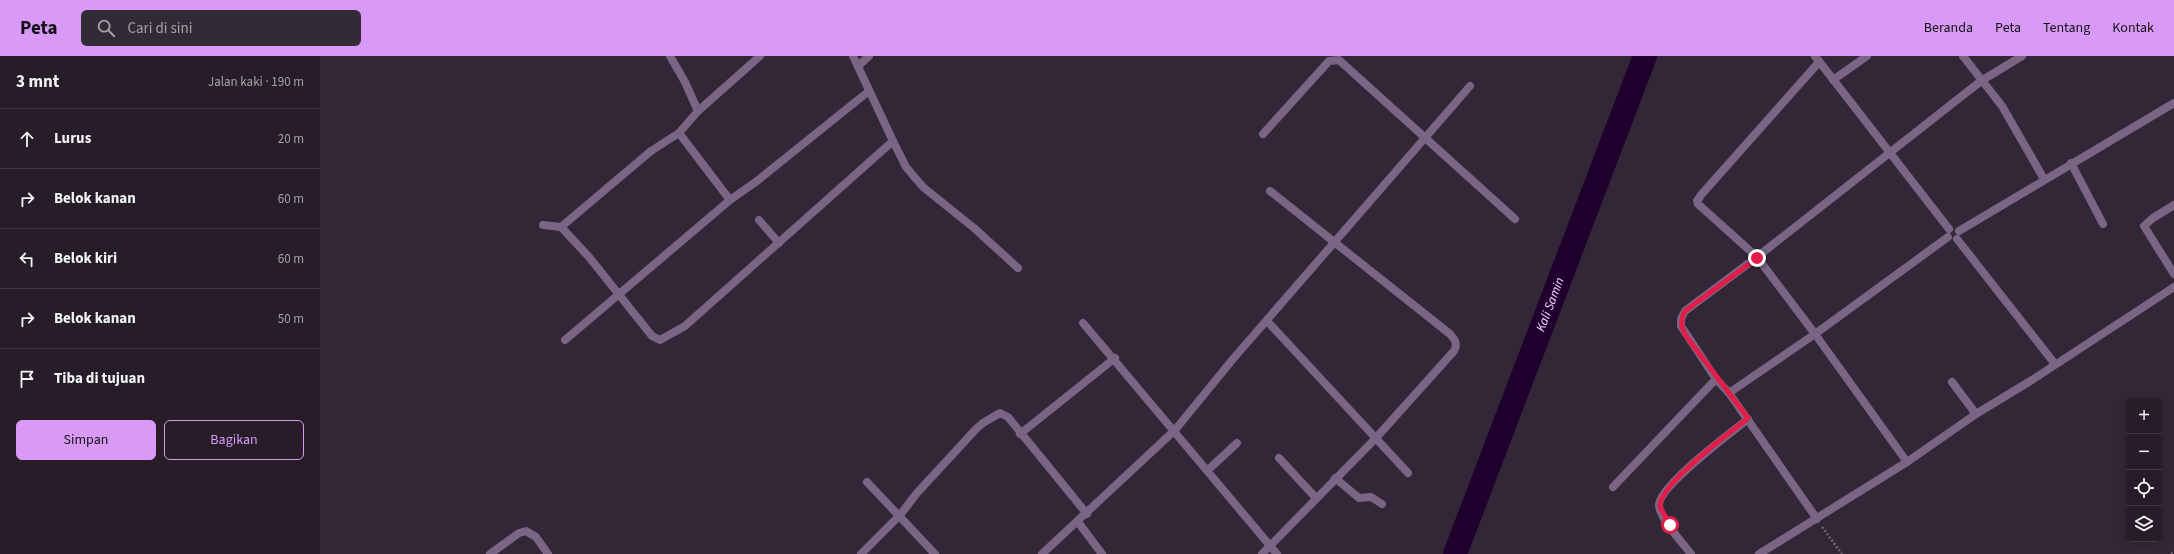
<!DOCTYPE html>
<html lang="id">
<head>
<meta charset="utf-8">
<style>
  body { margin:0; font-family:"Source Sans 3",sans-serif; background:#322a35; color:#f1f3f6 }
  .controls { position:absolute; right:12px; bottom:12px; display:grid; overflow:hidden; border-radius:6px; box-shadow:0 2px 10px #0003 }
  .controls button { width:36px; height:36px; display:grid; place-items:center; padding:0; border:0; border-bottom:1px solid #423b46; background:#261d29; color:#f1f3f6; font:20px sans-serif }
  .stop { position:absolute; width:12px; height:12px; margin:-9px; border:3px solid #e11d48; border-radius:50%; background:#fff }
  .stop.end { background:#e11d48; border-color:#fff; box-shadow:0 1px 4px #0008 }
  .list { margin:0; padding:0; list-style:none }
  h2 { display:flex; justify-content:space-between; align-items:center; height:52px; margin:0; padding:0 16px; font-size:17px }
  h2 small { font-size:13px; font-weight:400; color:#a4a2a8 }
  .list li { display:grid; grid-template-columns:26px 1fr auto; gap:12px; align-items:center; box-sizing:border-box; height:60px; padding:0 16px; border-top:1px solid #423b46 }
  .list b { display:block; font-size:15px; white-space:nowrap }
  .list em { font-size:13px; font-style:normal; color:#a4a2a8 }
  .actions { display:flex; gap:8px; padding:12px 16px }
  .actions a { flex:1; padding:9px 0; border:1px solid #d99af7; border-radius:6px; text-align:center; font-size:14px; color:#d99af7 }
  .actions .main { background:#d99af7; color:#111 }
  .icon { flex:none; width:22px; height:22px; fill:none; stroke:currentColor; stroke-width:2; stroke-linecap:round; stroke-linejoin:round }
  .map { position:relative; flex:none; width:1854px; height:498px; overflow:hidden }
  header { display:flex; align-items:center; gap:24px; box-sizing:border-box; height:56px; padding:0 20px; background:#d99af7; color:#111 }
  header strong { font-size:19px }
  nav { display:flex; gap:22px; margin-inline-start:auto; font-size:14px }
  .search { width:280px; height:36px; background:#322a35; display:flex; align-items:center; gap:10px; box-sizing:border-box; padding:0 14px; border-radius:6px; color:#a4a2a8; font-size:15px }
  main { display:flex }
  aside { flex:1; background:#261d29 }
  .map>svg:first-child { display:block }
</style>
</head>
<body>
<header>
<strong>Peta</strong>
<div class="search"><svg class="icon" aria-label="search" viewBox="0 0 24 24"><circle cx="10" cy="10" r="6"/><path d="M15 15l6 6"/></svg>Cari di sini</div>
<nav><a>Beranda</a><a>Peta</a><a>Tentang</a><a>Kontak</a></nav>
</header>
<main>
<aside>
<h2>3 mnt<small>Jalan kaki · 190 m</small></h2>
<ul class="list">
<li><svg class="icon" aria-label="ahead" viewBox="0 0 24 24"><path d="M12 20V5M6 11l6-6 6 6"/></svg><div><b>Lurus</b></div><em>20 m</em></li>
<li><svg class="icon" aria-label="right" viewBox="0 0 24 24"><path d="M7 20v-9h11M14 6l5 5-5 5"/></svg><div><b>Belok kanan</b></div><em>60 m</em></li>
<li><svg class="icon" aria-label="left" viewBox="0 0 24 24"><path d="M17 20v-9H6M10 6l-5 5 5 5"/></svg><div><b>Belok kiri</b></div><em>60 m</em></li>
<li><svg class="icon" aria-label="right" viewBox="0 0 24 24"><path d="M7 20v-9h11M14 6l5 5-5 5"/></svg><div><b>Belok kanan</b></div><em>50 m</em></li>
<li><svg class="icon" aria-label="arrive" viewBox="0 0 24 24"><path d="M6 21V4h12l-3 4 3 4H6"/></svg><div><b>Tiba di tujuan</b></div></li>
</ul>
<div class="actions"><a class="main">Simpan</a><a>Bagikan</a></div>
</aside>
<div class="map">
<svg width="1854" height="498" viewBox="0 0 1854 498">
  <rect width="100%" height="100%" fill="#322737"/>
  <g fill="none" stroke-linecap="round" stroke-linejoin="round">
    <path stroke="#20002d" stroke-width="24" id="s1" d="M1135,498l190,-498"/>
    <g stroke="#6f6573" stroke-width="2.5" stroke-dasharray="2 2" stroke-linecap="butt">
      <path d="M1502,471l20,27"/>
      <path d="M1851,498l3,-2"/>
    </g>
    <g stroke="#7a6585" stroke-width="8">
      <path d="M350,0l15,26 13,29"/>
      <path d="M1495,0l134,173"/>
      <path d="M1643,0l39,50 42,73"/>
      <path d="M1499,6l-118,133 -4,6 1,3 59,53 58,77 92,128"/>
      <path d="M538,10l11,-10"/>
      <path d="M1513,24l34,-24"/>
      <path d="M359,77l51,67 27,-19 112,-90"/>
      <path d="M943,78l66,-73 10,-1 176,159"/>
      <path d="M573,85l13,26 17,20 51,41 44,40"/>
      <path d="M1751,107l32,61"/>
      <path d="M1854,149l-21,13 -9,8 30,48"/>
      <path d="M439,164l20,23"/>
      <path d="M223,169l18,2 90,-76 28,-18 19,-22 62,-55"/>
      <path d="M241,171l28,30 63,79 8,4 25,-14 208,-185 -40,-85"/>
      <path d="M1639,175l215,-128"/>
      <path d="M1637,183l98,125"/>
      <path d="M947,265l141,152"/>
      <path d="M763,267l194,231"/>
      <path d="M245,284l165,-140"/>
      <path d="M1396,323l-35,-53v-7l4,-8 72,-54 224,-176 41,-25"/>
      <path d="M1632,326l24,32"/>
      <path d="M1409,337l88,126"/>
      <path d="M700,378l95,-76"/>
      <path d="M959,402l37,40"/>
      <path d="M888,414l29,-27"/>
      <path d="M1015,422l24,20 12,-1 11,7"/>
      <path d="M547,426l68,72"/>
      <path d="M1293,431l103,-108 13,14 86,-59 133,-97"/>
      <path d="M758,466l24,32"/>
      <path d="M170,498l29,-21 7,-2 10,6 12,17"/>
      <path d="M541,498l39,-39 17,-22 59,-64 7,-6 17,-10 8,4 79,97"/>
      <path d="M722,498l133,-124 58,-71 237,-273"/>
      <path d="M942,498l113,-115 79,-88c4,-8 1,-11 -4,-17l-180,-143"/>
      <path d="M1371,498c-9,-12 -30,-34 -32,-48 -2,-19 73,-74 89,-87"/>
      <path d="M1439,498l148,-92 69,-48 56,-34 142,-93"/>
    </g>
  </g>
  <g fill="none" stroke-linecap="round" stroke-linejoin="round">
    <path stroke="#e11d48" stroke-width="5" d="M1350,469l-10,-18c-3,-21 70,-74 88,-89l-62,-82c-5,-10 -6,-15 -1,-25l72,-53"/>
  </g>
  <g text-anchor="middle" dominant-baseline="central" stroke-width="3" stroke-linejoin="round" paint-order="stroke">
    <g font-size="13" font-style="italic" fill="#efd5fd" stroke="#281e2c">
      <text stroke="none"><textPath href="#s1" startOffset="267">Kali Samin</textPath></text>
    </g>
  </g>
</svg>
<div class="controls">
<button>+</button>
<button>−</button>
<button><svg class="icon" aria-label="locate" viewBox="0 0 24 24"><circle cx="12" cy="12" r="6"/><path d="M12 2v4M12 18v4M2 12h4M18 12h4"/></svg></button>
<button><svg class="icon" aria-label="layers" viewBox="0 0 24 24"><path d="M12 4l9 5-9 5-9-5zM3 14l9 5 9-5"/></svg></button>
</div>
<div class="stop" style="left:1350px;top:469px"></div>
<div class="stop end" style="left:1437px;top:202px"></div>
</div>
</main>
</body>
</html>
